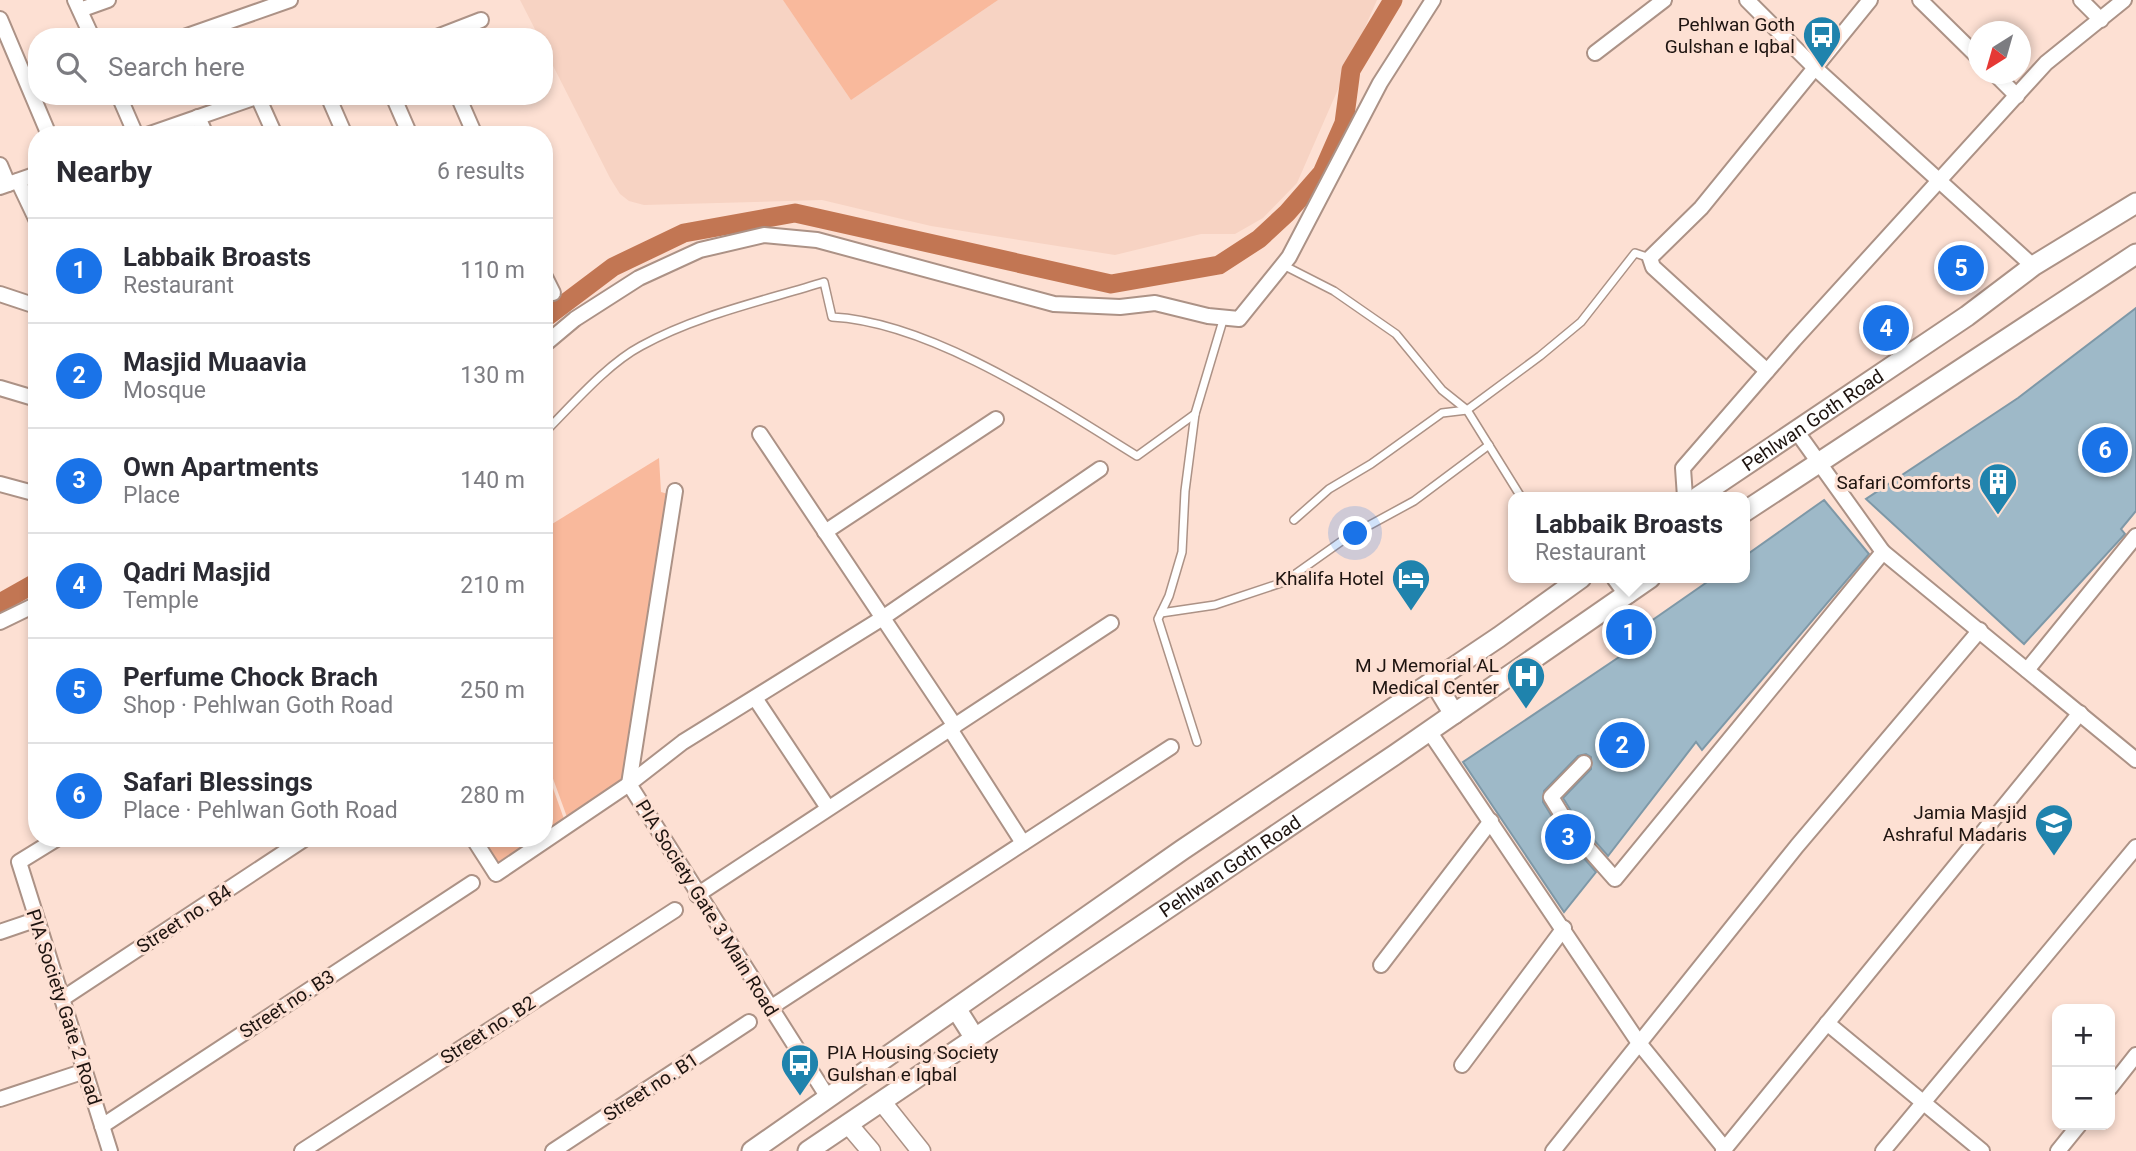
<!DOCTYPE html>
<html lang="en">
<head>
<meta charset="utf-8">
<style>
  body { margin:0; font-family:Roboto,sans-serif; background:#f7f7f7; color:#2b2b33 }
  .controls { position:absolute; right:21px; bottom:21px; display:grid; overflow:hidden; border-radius:14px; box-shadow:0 4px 10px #0003 }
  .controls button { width:63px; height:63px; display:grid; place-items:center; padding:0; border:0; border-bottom:2px solid #e1e1e2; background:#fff; color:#2b2b33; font:35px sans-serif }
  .compass { position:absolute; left:1968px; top:21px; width:63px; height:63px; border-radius:50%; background:#fff; box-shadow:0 4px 10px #0003; rotate:217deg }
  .you { position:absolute; left:1356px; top:534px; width:24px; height:24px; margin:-18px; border:5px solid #fff; border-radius:50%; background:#1a73e8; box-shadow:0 0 0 10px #1a73e833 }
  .badge { display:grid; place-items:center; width:46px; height:46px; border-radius:50%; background:#1a73e8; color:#fff; font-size:23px; font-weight:700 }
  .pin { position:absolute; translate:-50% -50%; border:4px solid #fff; box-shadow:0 2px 7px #0006 }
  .popup { position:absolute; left:1508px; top:492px; width:242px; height:91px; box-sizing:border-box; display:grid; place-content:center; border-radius:14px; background:#fff; filter:drop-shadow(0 2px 5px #0005); font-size:23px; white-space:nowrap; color:#7c7c81 }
  .popup b { font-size:26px; color:#2b2b33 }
  .popup::after { content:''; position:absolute; left:50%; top:100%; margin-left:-14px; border:14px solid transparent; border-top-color:#fff }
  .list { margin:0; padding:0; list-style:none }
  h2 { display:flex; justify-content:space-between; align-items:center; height:91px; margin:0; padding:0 28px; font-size:30px }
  h2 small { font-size:23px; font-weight:400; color:#7c7c81 }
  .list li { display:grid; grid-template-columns:46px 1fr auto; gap:21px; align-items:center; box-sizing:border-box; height:105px; padding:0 28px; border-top:2px solid #e1e1e2 }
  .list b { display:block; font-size:26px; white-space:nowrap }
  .list p { margin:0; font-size:23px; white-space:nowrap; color:#7c7c81 }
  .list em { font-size:23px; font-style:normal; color:#7c7c81 }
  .icon { flex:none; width:38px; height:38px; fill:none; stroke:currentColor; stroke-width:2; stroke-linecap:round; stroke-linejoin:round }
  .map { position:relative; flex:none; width:2136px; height:1151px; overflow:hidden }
  .search { position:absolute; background:#fff; box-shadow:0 4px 10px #0003; left:28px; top:28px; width:525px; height:77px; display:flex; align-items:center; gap:18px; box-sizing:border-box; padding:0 24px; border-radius:28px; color:#7c7c81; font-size:26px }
  .panel { position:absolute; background:#fff; box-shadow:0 4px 10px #0003; left:28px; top:126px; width:525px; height:721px; border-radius:28px }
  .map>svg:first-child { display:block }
</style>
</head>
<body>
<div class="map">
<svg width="2136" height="1151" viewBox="0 0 2136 1151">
  <rect width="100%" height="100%" fill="#fde0d3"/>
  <path fill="#f7d3c3" d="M520,0h857l-80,183 -34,35 -28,16h-34l-86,21 -184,-29 -109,-26 -178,5 -15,-4 -9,-7 -10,-16 -66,-130v-11h-5z"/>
  <g fill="#f9b99c">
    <path d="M783,0h215l-147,100z"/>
    <path d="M659,458l2,34 7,2 -40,291 -61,32 -23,-63v-225z"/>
    <path d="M544,763l20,56 -20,13z"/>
    <path d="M481,838h54l-38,25z"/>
  </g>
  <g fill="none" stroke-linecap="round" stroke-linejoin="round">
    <g stroke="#c27653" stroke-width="19">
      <path d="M544,319l69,-52 71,-34 111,-20 316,71 108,-19 40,-26 28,-26 35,-40 22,-50 7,-53 42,-70"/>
      <path d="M0,603l37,-21"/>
    </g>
  </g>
  <g fill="#9eb9c8" stroke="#7e98a7" stroke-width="2">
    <path d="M2136,308v203l-15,18 4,5 -101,110 -158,-145 152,-101z"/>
    <path d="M1824,500l45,54 -167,196 -6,-8 -88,114 -30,-34 -15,-24 28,-29v-12l-5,-3 -8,2 -34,35 -1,11 19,31 34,39 -32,40 -101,-150 165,-111 -7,-9 92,-64h32v-22z"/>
  </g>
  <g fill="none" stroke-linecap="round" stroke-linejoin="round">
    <g stroke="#ac9286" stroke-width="10">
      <g id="service">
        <path d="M1283,265l51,26 62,43 46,56 25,20 54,87"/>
        <path d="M544,433c28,-28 63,-69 97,-87 56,-31 122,-45 183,-64l8,35c99,5 221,87 305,139l58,-42"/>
        <path d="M1294,520l35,-31 42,-25 71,-51 25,-3 73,-54 41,-34 54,-69 15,5"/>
        <path d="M1161,613l54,-8 69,-23 62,-44 68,-37 75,-56"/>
        <path d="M1197,742l-39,-123 11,-23 13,-44 3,-61 10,-77 29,-97"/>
      </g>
    </g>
    <g stroke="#ac9286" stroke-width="18">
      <g id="minor">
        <path d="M75,0l17,37"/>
        <path d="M1747,0l67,67 219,199"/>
        <path d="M1920,0l59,58"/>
        <path d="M2081,0l20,20"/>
        <path d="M80,10l28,-10"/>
        <path d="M0,19l49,116"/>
        <path d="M184,37l106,-37"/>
        <path d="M437,37l44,-17"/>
        <path d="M1595,53l69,-53"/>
        <path d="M1995,74l22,22"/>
        <path d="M119,96l17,39"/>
        <path d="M328,96l17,39"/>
        <path d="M393,96l17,39"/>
        <path d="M458,96l17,39"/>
        <path d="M258,97l17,38"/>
        <path d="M198,117l8,18"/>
        <path d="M147,135l112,-39"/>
        <path d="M0,165l8,19"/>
        <path d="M18,181l19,40"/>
        <path d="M0,187l37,-13"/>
        <path d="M544,275l9,18"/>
        <path d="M0,294l30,10"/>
        <path d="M544,345l31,-26 64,-41 61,-28 64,-15 53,5 237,64 66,3 35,-4 53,13 31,3 50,-62 91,-174 53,-83"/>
        <path d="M1767,371l-114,-104 -3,-9 51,-50 169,-208"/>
        <path d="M0,388l37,11"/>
        <path d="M1797,432l86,120"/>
        <path d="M760,434l195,292"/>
        <path d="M0,484l37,10"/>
        <path d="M1685,497l-2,-29 111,-128 252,-277 78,-63"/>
        <path d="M825,532l171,-113"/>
        <path d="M0,622l37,-18"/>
        <path d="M2027,670l109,-134"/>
        <path d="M755,698l73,110"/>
        <path d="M950,729l73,114"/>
        <path d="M1429,731l210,312 86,106"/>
        <path d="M1584,763l-33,34 19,31 45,51 268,-327 253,208"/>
        <path d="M629,784l198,312"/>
        <path d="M629,784l46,-293"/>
        <path d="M58,838l-39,24 91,289"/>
        <path d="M473,838l23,36 133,-90 54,-42 198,-123 219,-150"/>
        <path d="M697,895l414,-272"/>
        <path d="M0,932l35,-12"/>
        <path d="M1381,965l110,-144"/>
        <path d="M62,999l244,-161"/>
        <path d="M770,1008l401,-261"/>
        <path d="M1827,1023l155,128"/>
        <path d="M1462,1065l102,-137"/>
        <path d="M2110,1088l26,-33"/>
        <path d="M0,1099l85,-28"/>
        <path d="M102,1126l370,-243"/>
        <path d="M302,1151l373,-241"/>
        <path d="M553,1151l196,-129"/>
        <path d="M1553,1151l244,-305 183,-216"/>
        <path d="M1723,1151l357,-438"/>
        <path d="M1883,1151l253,-304"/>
        <path d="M2058,1151l21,-26"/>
      </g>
    </g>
    <g stroke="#ac9286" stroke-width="21">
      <g id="tertiary">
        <path d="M882,1102l39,49"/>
        <path d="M848,1124l23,27"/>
      </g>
    </g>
    <g stroke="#ac9286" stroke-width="23">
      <g id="secondary">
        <path id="s1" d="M1698,497l269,-181 66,-50 103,-63"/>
        <path d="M1744,512l392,-258"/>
        <path d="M1617,578l11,15"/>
        <path d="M1434,681l20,33"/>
        <path d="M957,1010l19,30"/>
        <path d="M752,1151l430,-301 317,-213 82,-59"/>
        <path id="s2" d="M808,1151l588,-397 254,-176"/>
      </g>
    </g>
    <use href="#service" stroke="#fff" stroke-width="7"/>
    <use href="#minor" stroke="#fff" stroke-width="14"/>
    <use href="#tertiary" stroke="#fff" stroke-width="18"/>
    <use href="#secondary" stroke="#fff" stroke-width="19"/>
  </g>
  <defs>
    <g id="bus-pin" transform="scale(2.0125)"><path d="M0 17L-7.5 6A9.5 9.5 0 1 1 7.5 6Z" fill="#1f83ad" stroke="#fde0d3"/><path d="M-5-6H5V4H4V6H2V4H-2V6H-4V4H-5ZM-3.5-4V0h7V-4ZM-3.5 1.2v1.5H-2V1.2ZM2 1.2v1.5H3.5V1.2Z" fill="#fff"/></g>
    <g id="building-pin" transform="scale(2.0125)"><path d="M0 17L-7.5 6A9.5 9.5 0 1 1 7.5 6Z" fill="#1f83ad" stroke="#fde0d3"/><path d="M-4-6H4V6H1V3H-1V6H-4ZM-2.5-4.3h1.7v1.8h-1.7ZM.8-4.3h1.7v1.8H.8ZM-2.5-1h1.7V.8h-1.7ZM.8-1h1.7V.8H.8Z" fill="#fff"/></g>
    <g id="hotel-pin" transform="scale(2.0125)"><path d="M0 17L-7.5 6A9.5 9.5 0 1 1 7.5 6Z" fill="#1f83ad" stroke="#fde0d3"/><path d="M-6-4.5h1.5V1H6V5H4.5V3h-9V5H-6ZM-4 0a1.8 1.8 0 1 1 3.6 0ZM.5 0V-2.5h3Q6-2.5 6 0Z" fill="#fff"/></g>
    <g id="hospital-pin" transform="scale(2.0125)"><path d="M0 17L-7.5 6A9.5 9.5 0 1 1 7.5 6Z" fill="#1f83ad" stroke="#fde0d3"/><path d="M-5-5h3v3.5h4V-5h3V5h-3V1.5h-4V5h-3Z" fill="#fff"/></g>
    <g id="university-pin" transform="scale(2.0125)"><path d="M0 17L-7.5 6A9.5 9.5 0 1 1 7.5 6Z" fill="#1f83ad" stroke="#fde0d3"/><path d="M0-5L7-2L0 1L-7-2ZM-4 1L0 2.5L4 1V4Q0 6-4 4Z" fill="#fff"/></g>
  </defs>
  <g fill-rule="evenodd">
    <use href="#bus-pin" x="1822" y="35"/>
    <use href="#building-pin" x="1998" y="482"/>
    <use href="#hotel-pin" x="1411" y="578"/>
    <use href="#hospital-pin" x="1526" y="676"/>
    <use href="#university-pin" x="2054" y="823"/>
    <use href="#bus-pin" x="800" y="1063"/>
  </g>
  <g text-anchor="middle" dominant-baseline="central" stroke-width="6" stroke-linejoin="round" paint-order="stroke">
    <g font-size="19" fill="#1e1410" stroke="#fde0d3" text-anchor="end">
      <text x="1795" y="24">Pehlwan Goth<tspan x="1795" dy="22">Gulshan e Iqbal</tspan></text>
      <text x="1971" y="482">Safari Comforts</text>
      <text x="1384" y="578">Khalifa Hotel</text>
      <text x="1499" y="665">M J Memorial AL<tspan x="1499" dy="22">Medical Center</tspan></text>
      <text x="2027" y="812">Jamia Masjid<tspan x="2027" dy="22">Ashraful Madaris</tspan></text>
      <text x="827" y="1052" text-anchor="start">PIA Housing Society<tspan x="827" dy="22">Gulshan e Iqbal</tspan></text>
    </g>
    <g font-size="19" fill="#1e1410" stroke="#fde0d3">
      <text stroke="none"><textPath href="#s1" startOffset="138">Pehlwan Goth Road</textPath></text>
      <text stroke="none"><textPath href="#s2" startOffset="509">Pehlwan Goth Road</textPath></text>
      <text transform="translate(707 908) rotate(58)">PIA Society Gate 3 Main Road</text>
      <text transform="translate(184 919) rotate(-33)">Street no. B4</text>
      <text transform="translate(287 1004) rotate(-33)">Street no. B3</text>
      <text transform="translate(64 1007) rotate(72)">PIA Society Gate 2 Road</text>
      <text transform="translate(488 1030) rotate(-33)">Street no. B2</text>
      <text transform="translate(651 1087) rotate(-33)">Street no. B1</text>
    </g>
  </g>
</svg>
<div class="controls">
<button>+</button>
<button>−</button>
</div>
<svg class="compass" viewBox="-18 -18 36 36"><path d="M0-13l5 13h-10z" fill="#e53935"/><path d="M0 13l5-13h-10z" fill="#7c7c81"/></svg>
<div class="you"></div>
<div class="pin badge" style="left:1629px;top:632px">1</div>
<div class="popup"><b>Labbaik Broasts</b>Restaurant</div>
<div class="pin badge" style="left:1622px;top:745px">2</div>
<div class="pin badge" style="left:1568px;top:837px">3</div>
<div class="pin badge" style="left:1886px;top:328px">4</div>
<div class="pin badge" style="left:1961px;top:268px">5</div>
<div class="pin badge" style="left:2105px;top:450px">6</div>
<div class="search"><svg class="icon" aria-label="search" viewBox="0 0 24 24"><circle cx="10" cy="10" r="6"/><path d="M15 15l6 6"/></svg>Search here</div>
<section class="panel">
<h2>Nearby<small>6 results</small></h2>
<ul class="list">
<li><span class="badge">1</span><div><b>Labbaik Broasts</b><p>Restaurant</p></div><em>110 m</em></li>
<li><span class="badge">2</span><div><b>Masjid Muaavia</b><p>Mosque</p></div><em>130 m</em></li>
<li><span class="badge">3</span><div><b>Own Apartments</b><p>Place</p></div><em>140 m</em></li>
<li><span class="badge">4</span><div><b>Qadri Masjid</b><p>Temple</p></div><em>210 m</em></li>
<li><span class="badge">5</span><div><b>Perfume Chock Brach</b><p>Shop · Pehlwan Goth Road</p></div><em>250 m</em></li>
<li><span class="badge">6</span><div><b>Safari Blessings</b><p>Place · Pehlwan Goth Road</p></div><em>280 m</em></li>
</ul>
</section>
</div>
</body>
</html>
